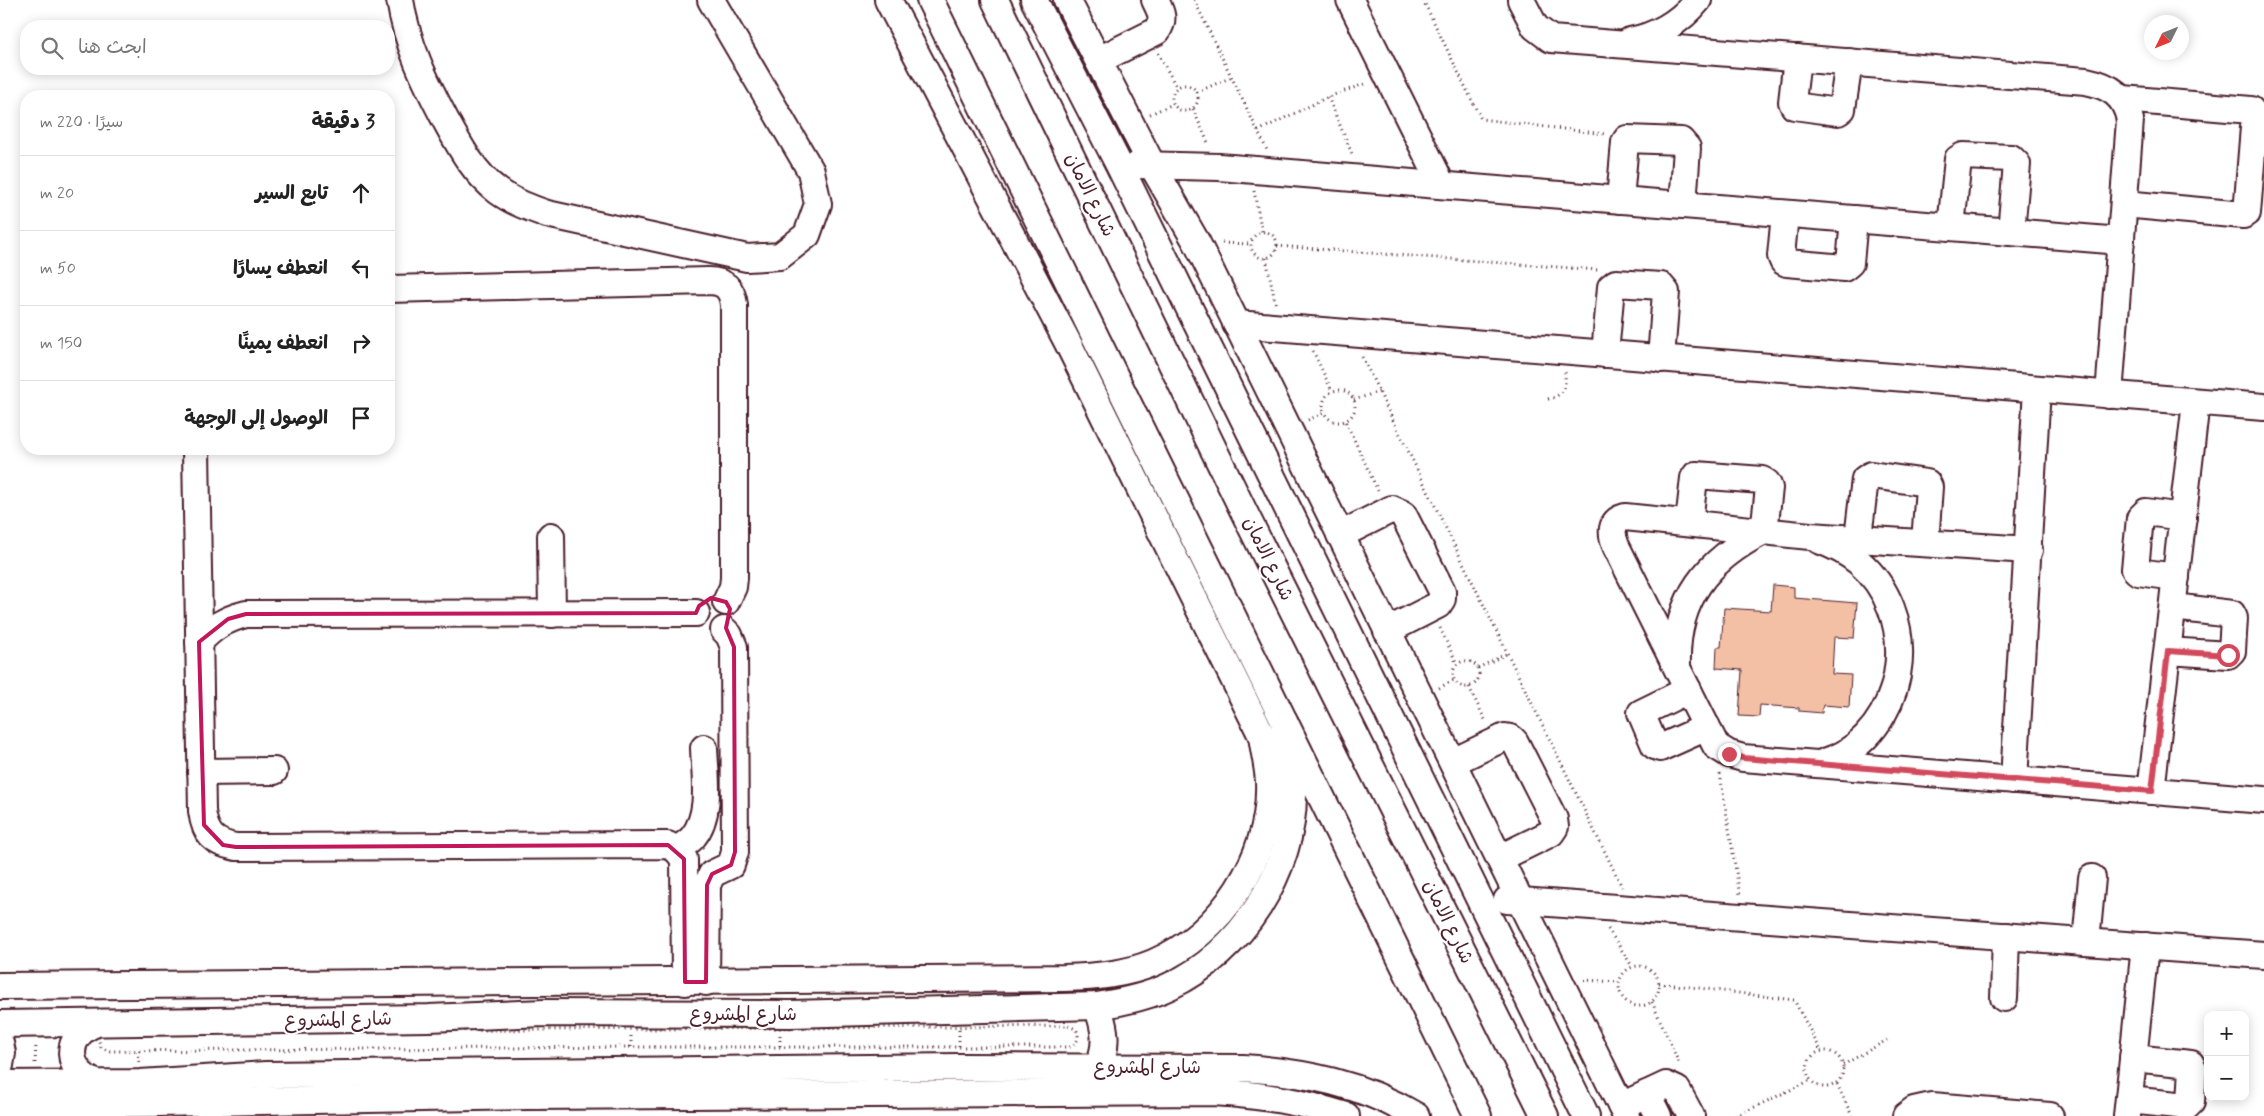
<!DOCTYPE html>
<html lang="ar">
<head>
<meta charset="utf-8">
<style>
  body { margin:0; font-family:Mynerve,"Playpen Sans Arabic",sans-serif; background:#f2f2f2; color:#222; direction:rtl }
  .controls { position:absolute; right:15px; bottom:15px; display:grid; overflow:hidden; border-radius:10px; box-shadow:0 2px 12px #0003 }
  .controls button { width:45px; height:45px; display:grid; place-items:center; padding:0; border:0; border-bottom:1px solid #e0e0e0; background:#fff; color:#222; font:25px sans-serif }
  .compass { position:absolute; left:2144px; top:15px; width:45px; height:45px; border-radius:50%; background:#fff; box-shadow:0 2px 12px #0003; rotate:227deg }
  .stop { position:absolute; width:15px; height:15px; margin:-11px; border:4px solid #d1495b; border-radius:50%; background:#fff }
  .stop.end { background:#d1495b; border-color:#fff; box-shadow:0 1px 5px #0008 }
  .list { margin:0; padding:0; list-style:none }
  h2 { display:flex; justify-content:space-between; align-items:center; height:65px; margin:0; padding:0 20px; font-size:21px }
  h2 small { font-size:16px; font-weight:400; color:#767676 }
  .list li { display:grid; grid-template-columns:32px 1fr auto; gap:15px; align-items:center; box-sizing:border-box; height:75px; padding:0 20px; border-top:1px solid #e0e0e0 }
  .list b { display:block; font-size:19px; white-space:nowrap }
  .list em { font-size:16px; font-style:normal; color:#767676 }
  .icon { flex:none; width:28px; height:28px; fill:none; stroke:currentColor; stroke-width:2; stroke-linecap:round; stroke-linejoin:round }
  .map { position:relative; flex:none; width:2264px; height:1116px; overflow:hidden; direction:ltr }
  .search { position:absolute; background:#fff; box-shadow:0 2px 12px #0003; left:20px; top:20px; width:375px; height:55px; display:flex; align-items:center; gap:12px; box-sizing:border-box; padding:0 18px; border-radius:20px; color:#767676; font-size:19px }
  .panel { position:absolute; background:#fff; box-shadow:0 2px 12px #0003; left:20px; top:90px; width:375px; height:365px; border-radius:20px; direction:rtl }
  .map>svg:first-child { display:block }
</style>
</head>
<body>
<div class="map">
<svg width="2264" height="1116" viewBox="0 0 2264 1116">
  <rect width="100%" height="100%" fill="#fff"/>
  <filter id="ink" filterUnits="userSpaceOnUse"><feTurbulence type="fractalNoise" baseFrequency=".02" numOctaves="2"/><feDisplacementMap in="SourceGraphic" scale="10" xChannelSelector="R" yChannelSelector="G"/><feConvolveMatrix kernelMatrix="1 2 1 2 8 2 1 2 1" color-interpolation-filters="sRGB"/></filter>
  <g filter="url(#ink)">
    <path fill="#f3bfa5" stroke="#4a1f2b" d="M1773,585l21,2v11l63,5 -3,35 -20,-1 -2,37 19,1 -2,32 -26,-2 -1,8 -23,-2v-3l-39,-3 -1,12 -20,-1 3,-46 -26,-2 1,-21h4l3,-39 47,3z"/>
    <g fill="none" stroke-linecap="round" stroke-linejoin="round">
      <g stroke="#4a1f2b" stroke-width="30">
        <g id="minor">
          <path d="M400,0c7,45 25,81 46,121 14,26 28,52 52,70 15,11 32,17 49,23l200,44 33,-2 27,-21 11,-31 -7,-33 -100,-171"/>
          <path d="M930,0l548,1116"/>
          <path d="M995,0l249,512 301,604"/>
          <path d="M1034,0l85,165 467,951"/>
          <path d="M1067,0l85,165 45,78 429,873"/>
          <path d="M1350,0l92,185"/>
          <path d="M1521,0l14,27 16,12 535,42c24,5 39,14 44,39l-21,275"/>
          <path d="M1630,41c27,-5 51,-20 68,-41"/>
          <path d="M1797,58l-5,44 2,4 44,6 4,-3 7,-47"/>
          <path d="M1099,60l58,-29c8,-12 4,-19 -2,-31"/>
          <path d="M2123,99l128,11 4,5 -8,98 -4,2 -119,-11"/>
          <path d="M1138,165l81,2 902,74"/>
          <path d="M1620,200l5,-58 2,-3 54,2 6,7 -4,57"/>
          <path d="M1785,214l-4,42 2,5 4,2 57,5 6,-5 4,-44"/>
          <path d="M1951,227l7,-68 5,-3 48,2 6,6 -6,68"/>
          <path d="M389,289l319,-8c16,0 24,7 26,24v273l-1,9 -7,15"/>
          <path d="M1236,324l1028,83"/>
          <path d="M1605,354l6,-67 5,-4 45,3 5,6 -5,67"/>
          <path d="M196,449l6,362c3,23 11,32 34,36l432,-2 9,5 7,9 1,123"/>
          <path d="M1340,535l52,-26 11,5 39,77v8l-4,6 -51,26"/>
          <path d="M551,536l1,78"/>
          <path d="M1858,538l7,-59 6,-4 56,8 2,4 -4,56"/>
          <path d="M1819,540c14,5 28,12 40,22 59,51 52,151 -15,192 -7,4 -17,7 -25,10"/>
          <path d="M2029,550l-219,-14 -185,-19c-15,4 -14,17 -9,29l100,200 13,8 14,4 521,42"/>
          <path d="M2176,577l-38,-5 -3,-3 5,-51 6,-6 37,5"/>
          <path d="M199,642c14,-15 27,-23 47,-28l450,-1"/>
          <path d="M2168,651l60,4 4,-4 2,-33 -2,-4 -59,-7"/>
          <path d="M1677,665c-2,-66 30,-105 87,-134l5,-43 -2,-5 -5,-3 -66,-5 -2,3 -5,45"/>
          <path d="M1688,690l-47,23 14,33 5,2 47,-21"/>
          <path d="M1453,762l52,-25 6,1 4,4 39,77 1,8 -4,6 -51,25"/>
          <path d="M201,772l73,-1"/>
          <path d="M2014,780l23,-391"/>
          <path d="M2151,791l45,-389"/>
          <path d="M677,850c5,-4 12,-8 16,-13 19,-23 12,-61 11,-89"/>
          <path d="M1507,900l757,55"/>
          <path d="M2086,942l6,-64"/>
          <path d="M706,982l1,-97 5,-11 19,-9 4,-13 -1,-205 -5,-12 -5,-5"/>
          <path d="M0,986l1064,-8c30,-1 60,-3 89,-15 69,-30 119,-106 116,-182 -1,-15 -5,-30 -7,-45l-194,-393 -180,-343"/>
          <path d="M2004,998l2,-62"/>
          <path d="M0,1024l429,-6 115,-5 246,1 307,-8c26,-4 50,-9 73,-20 71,-33 124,-115 123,-193 -1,-24 -6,-49 -9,-72"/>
          <path d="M94,1024c-31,13 -28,48 2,59"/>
          <path d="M0,1043l2,10 -2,12"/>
          <path d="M1097,1067c12,-20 8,-40 0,-61"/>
          <path d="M0,1084l140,-1 126,-8 693,-8 284,1c61,4 120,16 173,48"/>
          <path d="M1647,1094l11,22"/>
          <path d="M2129,1100l58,6 4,-4 2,-34 -2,-4 -58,-6"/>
          <path d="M0,1106l527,-10 686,-4c48,3 86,9 133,24"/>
          <path d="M1621,1106l45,-21 11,5 14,26"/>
          <path d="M1906,1116l8,-6 18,-4 118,10"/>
          <path d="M2127,1116l18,-170"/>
        </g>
      </g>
      <g stroke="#4a1f2b" stroke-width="3" stroke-dasharray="1 4" stroke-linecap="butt">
        <path d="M1194,0l73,150"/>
        <path d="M1423,0l58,119 124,15"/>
        <path d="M1158,53l19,35"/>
        <circle cx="1185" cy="98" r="13"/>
        <path d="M1197,92l35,-15"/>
        <path d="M1328,97l25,59"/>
        <path d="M1193,109l16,36"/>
        <path d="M1150,114l23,-10"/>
        <path d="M1258,131l70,-34 39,-14"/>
        <path d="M1254,191l8,41"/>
        <circle cx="1264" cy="245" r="13"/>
        <path d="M1222,243l29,1"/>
        <path d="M1277,246l321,24"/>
        <path d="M1266,258l10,48"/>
        <path d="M1313,351l19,40"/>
        <path d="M1362,357l260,530"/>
        <circle cx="1339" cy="406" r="16"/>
        <path d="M1548,399c16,-3 18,-13 17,-27"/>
        <path d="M1354,400l27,-9"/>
        <path d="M1308,420l16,-7"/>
        <path d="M1346,422l32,69"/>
        <path d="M1440,628l17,36"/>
        <circle cx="1466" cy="674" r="13"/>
        <path d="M1478,668l30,-15"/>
        <path d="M1469,687l17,35"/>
        <path d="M1439,688l15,-8"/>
        <path d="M1720,774l20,122"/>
        <path d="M1608,929l24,37"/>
        <circle cx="1639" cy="986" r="20"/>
        <path d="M1584,980l35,2"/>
        <path d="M1659,983l135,17 27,51"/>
        <path d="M1652,1002l26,59v4"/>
        <path d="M1068,1026l8,3c4,8 2,14 -6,18h-439l-523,4 -7,-4 -3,-8 2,-5 9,-5 155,3z"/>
        <path d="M959,1030v16"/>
        <path d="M780,1035v13"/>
        <path d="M631,1047v-13"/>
        <circle cx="1825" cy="1069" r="18"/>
        <path d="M138,1051l1,12"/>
        <path d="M35,1063l1,-19"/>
        <path d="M1843,1065l44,-25"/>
        <path d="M1837,1084l15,32"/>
        <path d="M1736,1116l75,-36"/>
      </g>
      <use href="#minor" stroke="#fff" stroke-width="26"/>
    </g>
  </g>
  <g fill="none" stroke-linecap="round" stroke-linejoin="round" filter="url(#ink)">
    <path stroke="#d1495b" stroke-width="6" d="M1729,754l14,4 409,33 16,-140 60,4"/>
  </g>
  <path fill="none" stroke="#c2185b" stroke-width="4" stroke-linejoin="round" d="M711,598l15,4 4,7 -4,19 8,19 1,205 -4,13 -19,9 -5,11 -1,97h-21l-1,-123 -16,-14 -432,2 -13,-2 -19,-20 -5,-183 29,-23 18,-5 450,-1 3,-7z"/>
  <g text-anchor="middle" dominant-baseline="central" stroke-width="4.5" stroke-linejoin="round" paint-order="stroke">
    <g font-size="19" fill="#4a1f2b" stroke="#fff">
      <text transform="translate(1090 195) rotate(64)">شارع الامان</text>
      <text transform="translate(1268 559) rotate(64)">شارع الامان</text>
      <text transform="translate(1448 922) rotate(64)">شارع الامان</text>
      <text x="743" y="1014">شارع المشروع</text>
      <text transform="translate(338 1020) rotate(-1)">شارع المشروع</text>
      <text x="1147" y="1067">شارع المشروع</text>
    </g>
  </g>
</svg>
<div class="controls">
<button>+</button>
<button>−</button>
</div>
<svg class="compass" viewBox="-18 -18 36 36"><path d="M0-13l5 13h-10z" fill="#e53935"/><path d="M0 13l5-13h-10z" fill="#767676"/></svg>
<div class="stop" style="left:2228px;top:655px"></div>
<div class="stop end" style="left:1729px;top:754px"></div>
<div class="search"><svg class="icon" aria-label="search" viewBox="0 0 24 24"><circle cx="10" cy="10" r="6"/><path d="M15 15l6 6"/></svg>ابحث هنا</div>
<section class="panel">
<h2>3 دقيقة<small>سيرًا · 220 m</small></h2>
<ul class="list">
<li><svg class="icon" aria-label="ahead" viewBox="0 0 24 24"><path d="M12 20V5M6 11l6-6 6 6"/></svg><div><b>تابع السير</b></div><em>20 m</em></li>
<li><svg class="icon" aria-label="left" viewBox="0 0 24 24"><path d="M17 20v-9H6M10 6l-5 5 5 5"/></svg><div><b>انعطف يسارًا</b></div><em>50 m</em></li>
<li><svg class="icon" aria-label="right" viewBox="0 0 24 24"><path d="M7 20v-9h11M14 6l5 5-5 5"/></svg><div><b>انعطف يمينًا</b></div><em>150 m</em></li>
<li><svg class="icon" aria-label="arrive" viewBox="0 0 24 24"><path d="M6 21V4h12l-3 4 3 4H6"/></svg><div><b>الوصول إلى الوجهة</b></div></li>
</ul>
</section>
</div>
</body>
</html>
